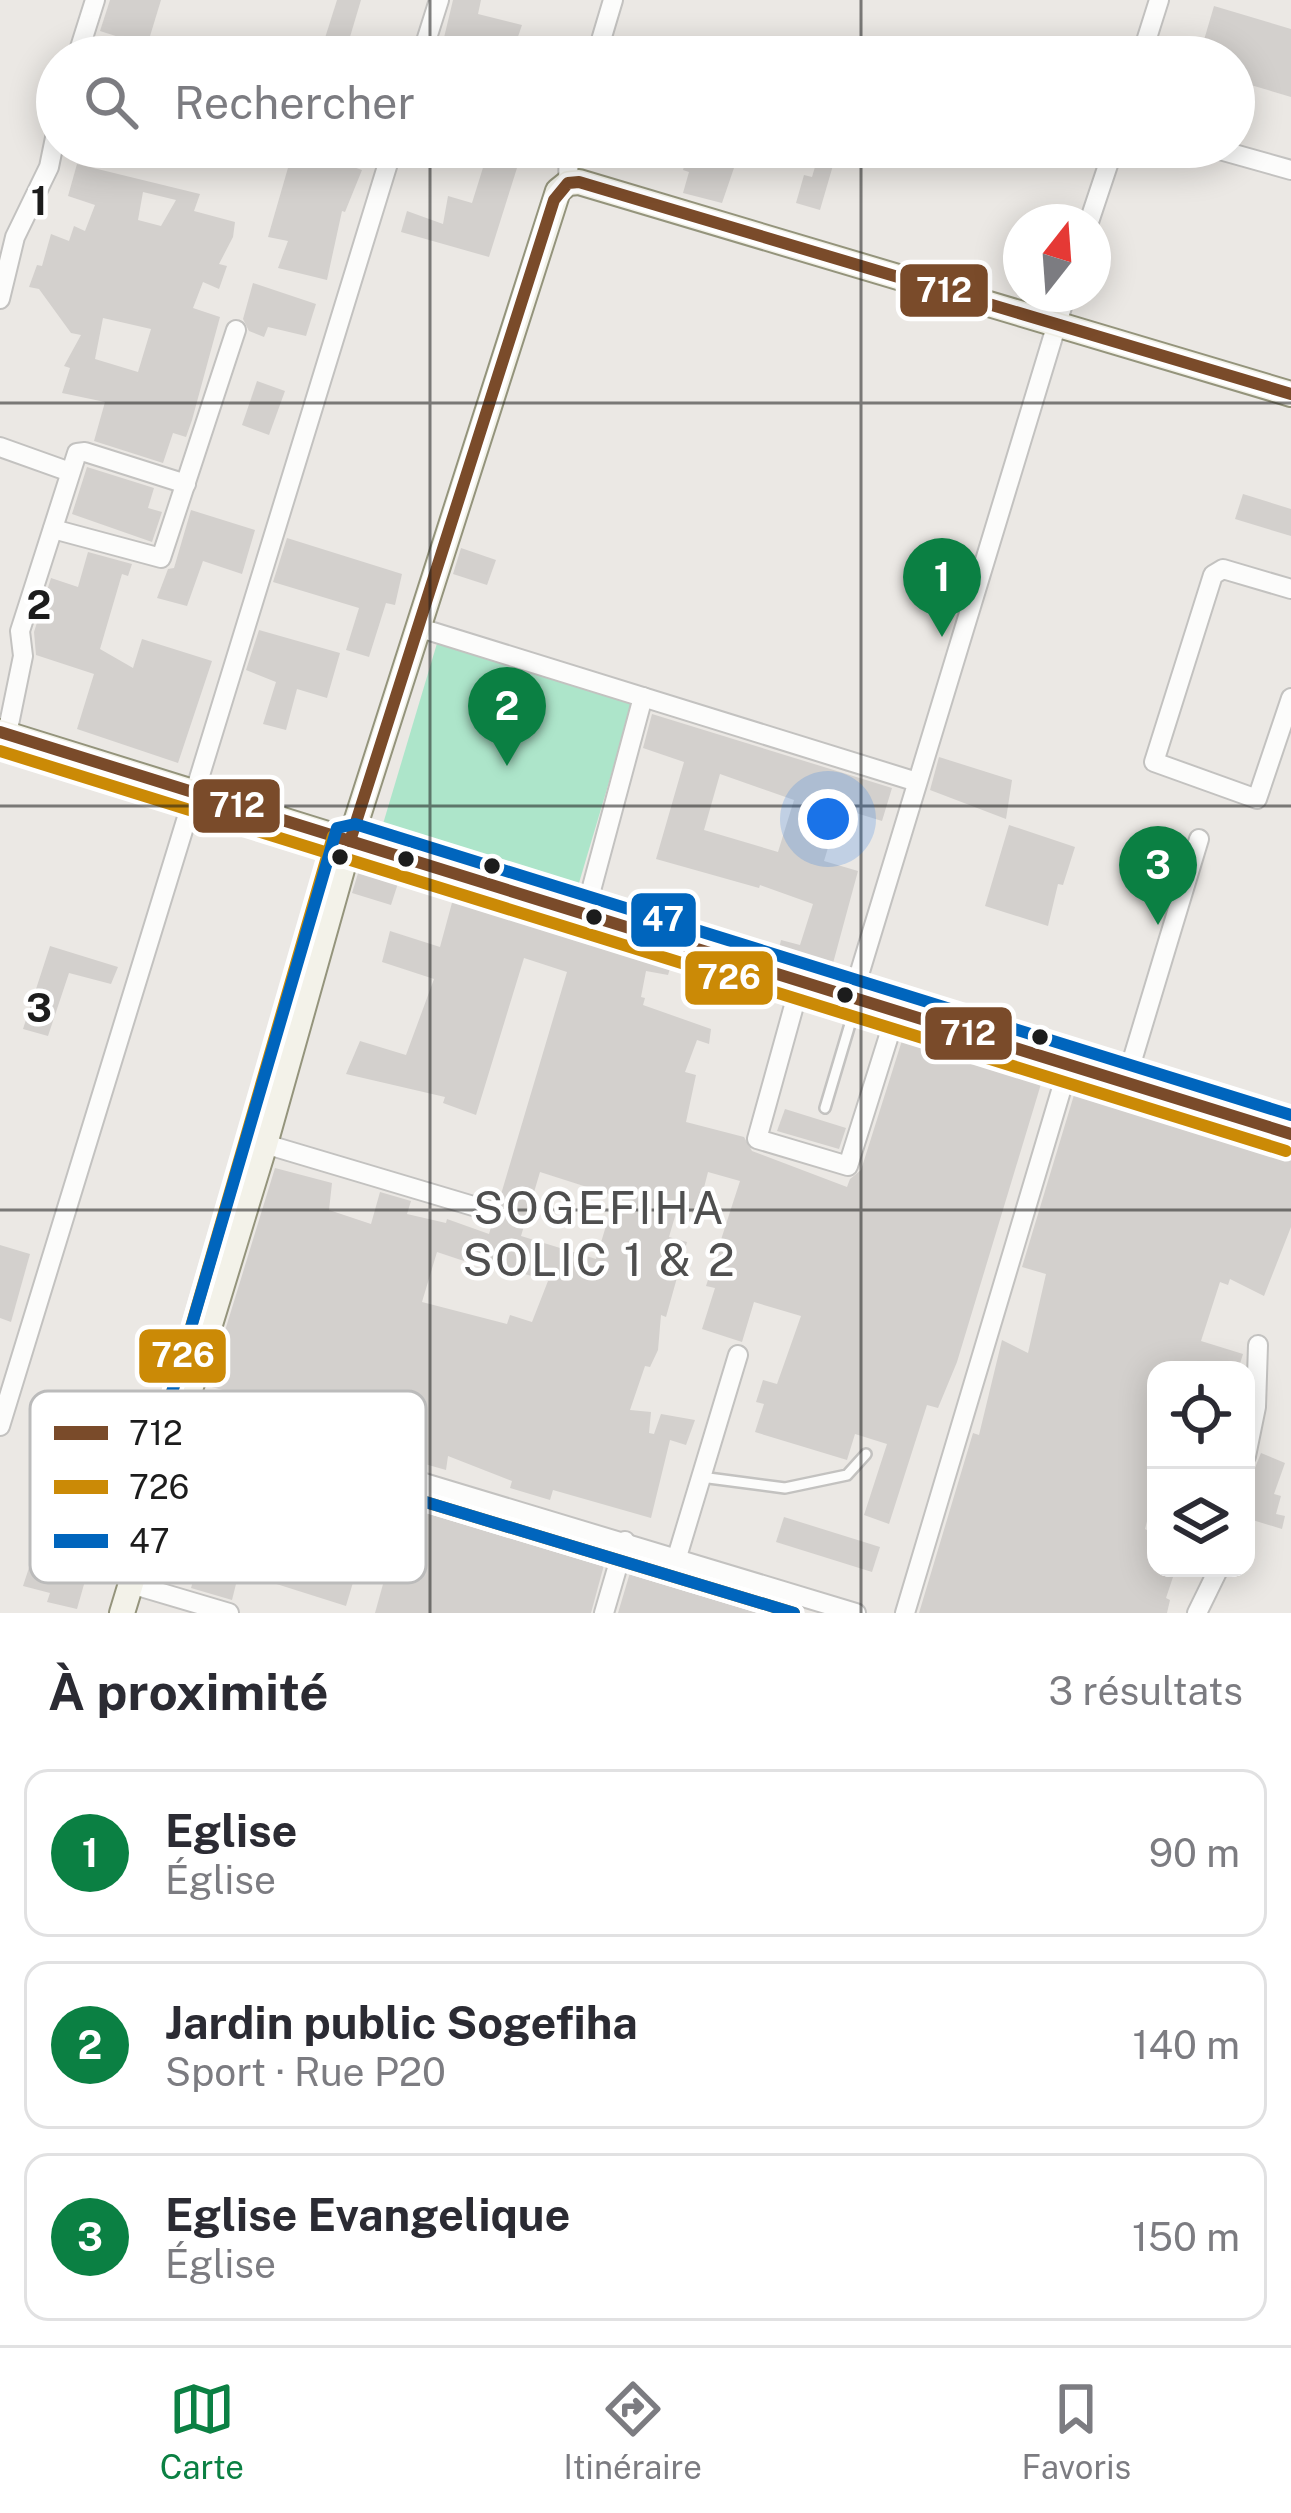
<!DOCTYPE html>
<html lang="fr">
<head>
<meta charset="utf-8">
<style>
  body { margin:0; font-family:"Public Sans",sans-serif; background:#f2f2f3; color:#2b2b33 }
  .controls { position:absolute; right:36px; bottom:36px; display:grid; overflow:hidden; border-radius:24px; box-shadow:0 6px 30px #0003 }
  .controls button { width:108px; height:108px; display:grid; place-items:center; padding:0; border:0; border-bottom:3px solid #e1e1e2; background:#fff; color:#2b2b33; font:60px sans-serif }
  .compass { position:absolute; left:1003px; top:204px; width:108px; height:108px; border-radius:50%; background:#fff; box-shadow:0 6px 30px #0003; rotate:17deg }
  .you { position:absolute; left:828px; top:819px; width:42px; height:42px; margin:-30px; border:9px solid #fff; border-radius:50%; background:#1a73e8; box-shadow:0 0 0 18px #1a73e833 }
  .badge { display:grid; place-items:center; width:78px; height:78px; border-radius:50%; background:#0b8043; color:#fff; font-size:39px; font-weight:700 }
  .pin { position:absolute; translate:-50% -99px; filter:drop-shadow(0 3px 6px #0008) }
  .pin::after { content:''; position:absolute; top:63px; width:42px; height:36px; background:inherit; clip-path:polygon(0 0,100% 0,50% 100%) }
  .list { margin:0; padding:0; list-style:none }
  h2 { display:flex; justify-content:space-between; align-items:center; height:156px; margin:0; padding:0 48px; font-size:51px }
  h2 small { font-size:39px; font-weight:400; color:#7c7c81 }
  .list li { display:grid; grid-template-columns:78px 1fr auto; gap:36px; align-items:center; box-sizing:border-box; height:168px; margin:0 24px 24px; padding:0 24px; border:3px solid #e1e1e2; border-radius:24px }
  .list b { display:block; font-size:45px; white-space:nowrap }
  .list p { margin:0; font-size:39px; white-space:nowrap; color:#7c7c81 }
  .list em { font-size:39px; font-style:normal; color:#7c7c81 }
  .icon { flex:none; width:66px; height:66px; fill:none; stroke:currentColor; stroke-width:2; stroke-linecap:round; stroke-linejoin:round }
  .map { position:relative; flex:none; width:1291px; height:1613px; overflow:hidden }
  .search { position:absolute; background:#fff; box-shadow:0 6px 30px #0003; left:36px; right:36px; top:36px; height:132px; display:flex; align-items:center; gap:30px; box-sizing:border-box; padding:0 42px; border-radius:66px; color:#7c7c81; font-size:45px }
  .sheet { height:732px; background:#fff }
  nav { display:flex; justify-content:space-around; align-items:center; box-sizing:border-box; height:168px; border-top:3px solid #e1e1e2; background:#fff; font-size:33px; color:#7c7c81 }
  nav a { display:grid; justify-items:center; gap:6px }
  nav .on { color:#0b8043 }
  .map>svg:first-child { display:block }
</style>
</head>
<body>
<div class="map">
<svg width="1291" height="1613" viewBox="0 0 1291 1613">
  <rect width="100%" height="100%" fill="#ebe8e4"/>
  <path fill="#ade5ca" d="M438,640l196,58 -58,195 -196,-59z"/>
  <g fill="#d3d0cd" fill-rule="evenodd">
    <path d="M110,0h51l-14,46 -47,-15z"/>
    <path d="M337,0h24l-17,57h-25z"/>
    <path d="M453,0h28l-3,14 44,11 -11,32h-27l-42,-11z"/>
    <path d="M1214,6l77,23v68l-57,-17v-23h-35z"/>
    <path d="M294,147h29l-1,9 40,14 -17,42 -3,-1 -15,69 -49,-12 10,-27 -20,-4z"/>
    <path d="M689,150l46,15 -13,38 -39,-10 6,-21 -6,-2z"/>
    <path d="M820,150l16,5 -16,55 -24,-7 8,-28 8,2z"/>
    <path d="M486,158l31,10 -28,89 -88,-25 6,-21 36,13 5,-28 24,7z"/>
    <path d="M77,164l123,30 -6,17 41,11 -2,15 -14,27 8,2 -8,23 -16,-7 -10,26 27,9 -28,103 -6,17 -13,-4 -10,30 -69,-22 11,-39 -43,-9 8,-25 -6,-2 17,-31 -10,-2 -32,-44 -10,-2 8,-22 5,1 9,-32 18,7 5,-15 11,5 10,-26 -27,-9zM143,192l33,8 -15,26 -23,-6zM103,318l48,11 -13,43 -43,-13z"/>
    <path d="M253,283l63,21 -10,32 -38,-9 -4,10 -15,-6 -6,-12z"/>
    <path d="M257,381l28,10 -16,44 -27,-10z"/>
    <path d="M87,467l67,21 -6,20 14,4 -10,30 -80,-28z"/>
    <path d="M1243,494l48,15v27l-56,-17z"/>
    <path d="M191,510l64,20 -13,44 -39,-13 -16,45 -30,-8 11,-29 6,-1z"/>
    <path d="M287,538l115,36 -7,31 -9,-2 -17,54 -23,-7 13,-42 -86,-26z"/>
    <path d="M461,548l35,12 -9,25 -34,-11z"/>
    <path d="M88,552l44,12 -4,12 -6,-2 -22,75 33,19 9,-29 70,22 -34,102 -101,-34 17,-55 -58,-19 -2,-23 17,-54 27,9z"/>
    <path d="M259,630l81,23 -13,45 -30,-9 -11,41 -23,-6 13,-42 -30,-12z"/>
    <path d="M652,714l240,74 -10,33 -42,-13 -16,53 34,10 -26,96 -54,-14 3,-13 19,5 13,-41 -53,-19 -1,3 -103,-29 28,-97 -41,-14zM720,774l74,26 -16,52 -74,-22z"/>
    <path d="M939,757l73,23 -6,39 -76,-29z"/>
    <path d="M1009,825l66,22 -12,38 -5,-1 -10,42 -63,-20z"/>
    <path d="M372,866l29,8 -10,31 -39,-12 7,-23 11,3z"/>
    <path d="M475,897l45,15 -2,8 22,7 3,-8 23,7 -3,9 34,11 3,-10 73,23 -5,16 -22,-4 -5,26 4,1 -2,7 68,24 -2,15 -12,-4 -12,32 11,3 -10,47 58,15 8,14 95,36 3,-8 11,-9 44,-139 139,43 -87,288 -19,46 -11,-3 -38,119 -25,-9 23,-71 -32,-10 -8,26 -92,-28 9,-28 -8,-2 7,-22 14,4 24,-68 -47,-14 -12,40 -40,-13 13,-41 -9,-2 34,-105 -32,-9 -11,43 -19,-9 -9,31 18,5 -21,75 -5,-2 -3,35 -8,17 -5,-1 -15,44 21,2 -2,21 5,1 7,-20 34,6 -9,25 -16,-5 -19,78 -98,-28 -3,10 -40,-12 2,-7 -64,-25 -2,14 -145,-41 3,-17 -96,-26 67,-218 57,15 -3,27 42,14 9,-32 31,9 -4,13 39,9 1,-4 42,15 3,-10 10,-8 -3,-15 68,-229 -43,-14 -48,157 -33,-12 2,-6 -99,-23 14,-33 46,14 28,-76 -52,-17 8,-31 50,16 13,-48 19,6zM540,1172l75,24 -19,63 -75,-23zM437,1252l27,9 1,-5 83,25 -16,41 -22,-7 -3,9 -85,-22z"/>
    <path d="M50,946l68,21 -7,17 -42,-11 -21,63 -25,-7z"/>
    <path d="M1077,1085l214,66v76l-27,69 -34,-17 -2,6 -8,-3 -19,59 42,13 -5,16h-82v116l-11,43 11,6v33h20l-10,30 4,2 -3,13h-248l54,-180 6,2 23,-95 26,13 18,-79 -24,-7z"/>
    <path d="M785,1109l61,19 -7,21 -62,-18z"/>
    <path d="M0,1245l30,9 -19,68 -11,-4z"/>
    <path d="M196,1432l186,53 -36,121 -79,-25 23,-72 -33,-9 -25,100 -41,-12 20,-66 -41,-11z"/>
    <path d="M1261,1453l24,10 -11,31 7,2 -5,18 9,2 -3,13 -36,-11v-28z"/>
    <path d="M408,1494l199,60 -16,59h-216z"/>
    <path d="M49,1507l53,14 -25,88 -30,-7 3,-9 -27,-7z"/>
    <path d="M784,1517l96,30 -8,25 -96,-30z"/>
    <path d="M632,1566l150,43 -1,4h-163z"/>
  </g>
  <g fill="none" stroke-linecap="round" stroke-linejoin="round">
    <g stroke="#c3c2c0" stroke-width="14">
      <g id="lane">
        <path d="M825,1108l31,-104"/>
        <path d="M701,1477l84,11 62,-13 19,-21"/>
      </g>
    </g>
    <g stroke="#c3c2c0" stroke-width="22">
      <g id="street">
        <path d="M77,57l18,-57"/>
        <path d="M421,57l18,-57"/>
        <path d="M596,57l17,-57"/>
        <path d="M1141,57l18,-57"/>
        <path d="M1209,147l82,23"/>
        <path d="M568,183l1,-36"/>
        <path d="M1089,222l25,-75"/>
        <path d="M0,299l15,-62 34,-70 8,-39"/>
        <path d="M0,447l70,25"/>
        <path d="M53,529l108,29 75,-228"/>
        <path d="M1291,589l-68,-20 -10,6 -59,187 103,37 34,-101"/>
        <path d="M417,627l500,155"/>
        <path d="M7,734l16,-78 -3,-25 57,-178 8,-1 101,32"/>
        <path d="M585,913l58,-216"/>
        <path d="M800,984l-43,155 91,27 49,-156"/>
        <path d="M852,998l214,-704"/>
        <path d="M1125,1084l74,-245"/>
        <path d="M265,1144l225,67"/>
        <path d="M185,1411l671,202"/>
        <path d="M0,1426l393,-1279"/>
        <path d="M1246,1456l10,-49 2,-62"/>
        <path d="M677,1557l61,-202"/>
        <path d="M131,1584l98,29"/>
        <path d="M604,1613l21,-72"/>
        <path d="M905,1613l164,-549"/>
        <path d="M1197,1613l22,-45"/>
      </g>
    </g>
    <g stroke="#94947c" stroke-width="28">
      <g id="secondary">
        <path d="M0,732l1291,402"/>
        <path d="M122,1613l143,-469 85,-303 208,-650 10,-8 11,-1 712,212"/>
      </g>
    </g>
    <use href="#lane" stroke="#fcfcfb" stroke-width="9"/>
    <use href="#street" stroke="#fcfcfb" stroke-width="18"/>
    <use href="#secondary" stroke="#f3f2e9" stroke-width="24"/>
    <g stroke="#fff" stroke-width="21">
      <g id="bus-1">
        <path d="M0,732l1291,402"/>
        <path d="M350,841l204,-641 14,-17 11,-1 712,212"/>
      </g>
    </g>
    <g stroke="#fff" stroke-width="21">
      <g id="bus-2">
        <path d="M0,751l1286,400"/>
        <path d="M333,836l-165,570 1,14 11,8 614,185"/>
      </g>
    </g>
    <g stroke="#fff" stroke-width="21">
      <path id="bus-3" d="M794,1613l-614,-185 -11,-8 -1,-14 169,-578 18,-4 936,291"/>
    </g>
    <use href="#bus-1" stroke="#7a4b2a" stroke-width="12"/>
    <use href="#bus-2" stroke="#cb8a06" stroke-width="12"/>
    <use href="#bus-3" stroke="#0065bd" stroke-width="12"/>
  </g>
  <path fill="none" stroke="#1c1c1c" stroke-width="3" stroke-opacity="0.55" d="M430,0v57M861,0v57M430,147v1466M861,147v1466M0,403h1291M0,806h1291M0,1210h1291"/>
  <g fill="#1c1c1c" stroke="#fff" stroke-width="4.5">
    <circle cx="340" cy="857" r="10"/>
    <circle cx="406" cy="859" r="10"/>
    <circle cx="492" cy="866" r="10"/>
    <circle cx="594" cy="917" r="10"/>
    <circle cx="845" cy="995" r="10"/>
    <circle cx="1040" cy="1037" r="10"/>
  </g>
  <g text-anchor="middle" dominant-baseline="central" stroke-width="9" stroke-linejoin="round" paint-order="stroke">
    <g font-size="45" letter-spacing="3" fill="#4f4f4f" stroke="#fff">
      <text x="600" y="1207">SOGEFIHA<tspan x="600" dy="52">SOLIC 1 &amp; 2</tspan></text>
    </g>
  </g>
  <rect x="30" y="1391" width="396" height="192" rx="18" fill="#fff" stroke="#bbb" stroke-width="3"/>
  <rect x="54" y="1426" width="54" height="14" fill="#7a4b2a"/>
  <rect x="54" y="1480" width="54" height="14" fill="#cb8a06"/>
  <rect x="54" y="1534" width="54" height="14" fill="#0065bd"/>
  <g font-size="33" fill="#1c1c1c">
    <text x="129" y="1445">712</text>
    <text x="129" y="1499">726</text>
    <text x="129" y="1553">47</text>
  </g>
  <g font-size="39" text-anchor="middle" font-weight="bold" fill="#1c1c1c" stroke="#fff" stroke-width="9" stroke-linejoin="round" paint-order="stroke">
    <text x="39" y="215">1</text>
    <text x="39" y="619">2</text>
    <text x="39" y="1022">3</text>
  </g>
  <g stroke="#fff" stroke-width="4.5">
    <rect x="898" y="262" width="92" height="57" rx="12" fill="#7a4b2a"/>
    <rect x="191" y="777" width="91" height="58" rx="12" fill="#7a4b2a"/>
    <rect x="629" y="891" width="69" height="58" rx="12" fill="#0065bd"/>
    <rect x="683" y="949" width="92" height="58" rx="12" fill="#cb8a06"/>
    <rect x="923" y="1005" width="91" height="57" rx="12" fill="#7a4b2a"/>
    <rect x="137" y="1327" width="91" height="58" rx="12" fill="#cb8a06"/>
  </g>
  <g font-size="33" text-anchor="middle" font-weight="bold" fill="#fff">
    <text x="944" y="302">712</text>
    <text x="237" y="817">712</text>
    <text x="663" y="931">47</text>
    <text x="729" y="989">726</text>
    <text x="968" y="1045">712</text>
    <text x="183" y="1367">726</text>
  </g>
</svg>
<div class="controls">
<button><svg class="icon" aria-label="locate" viewBox="0 0 24 24"><circle cx="12" cy="12" r="6"/><path d="M12 2v4M12 18v4M2 12h4M18 12h4"/></svg></button>
<button><svg class="icon" aria-label="layers" viewBox="0 0 24 24"><path d="M12 4l9 5-9 5-9-5zM3 14l9 5 9-5"/></svg></button>
</div>
<svg class="compass" viewBox="-18 -18 36 36"><path d="M0-13l5 13h-10z" fill="#e53935"/><path d="M0 13l5-13h-10z" fill="#7c7c81"/></svg>
<div class="you"></div>
<div class="pin badge" style="left:942px;top:637px">1</div>
<div class="pin badge" style="left:507px;top:766px">2</div>
<div class="pin badge" style="left:1158px;top:925px">3</div>
<div class="search"><svg class="icon" aria-label="search" viewBox="0 0 24 24"><circle cx="10" cy="10" r="6"/><path d="M15 15l6 6"/></svg>Rechercher</div>
</div>
<section class="sheet">
<h2>À proximité<small>3 résultats</small></h2>
<ul class="list">
<li><span class="badge">1</span><div><b>Eglise</b><p>Église</p></div><em>90 m</em></li>
<li><span class="badge">2</span><div><b>Jardin public Sogefiha</b><p>Sport · Rue P20</p></div><em>140 m</em></li>
<li><span class="badge">3</span><div><b>Eglise Evangelique</b><p>Église</p></div><em>150 m</em></li>
</ul>
</section>
<nav>
<a class="on"><svg class="icon" aria-label="map" viewBox="0 0 24 24"><path d="M3 6l6-2 6 2 6-2v14l-6 2-6-2-6 2zM9 4v14M15 6v14"/></svg>Carte</a>
<a><svg class="icon" aria-label="directions" viewBox="0 0 24 24"><path d="M12 3l9 9-9 9-9-9zM9 14v-3h6M13 9l2 2-2 2"/></svg>Itinéraire</a>
<a><svg class="icon" aria-label="saved" viewBox="0 0 24 24"><path d="M7 4h10v16l-5-4-5 4z"/></svg>Favoris</a>
</nav>
</body>
</html>
